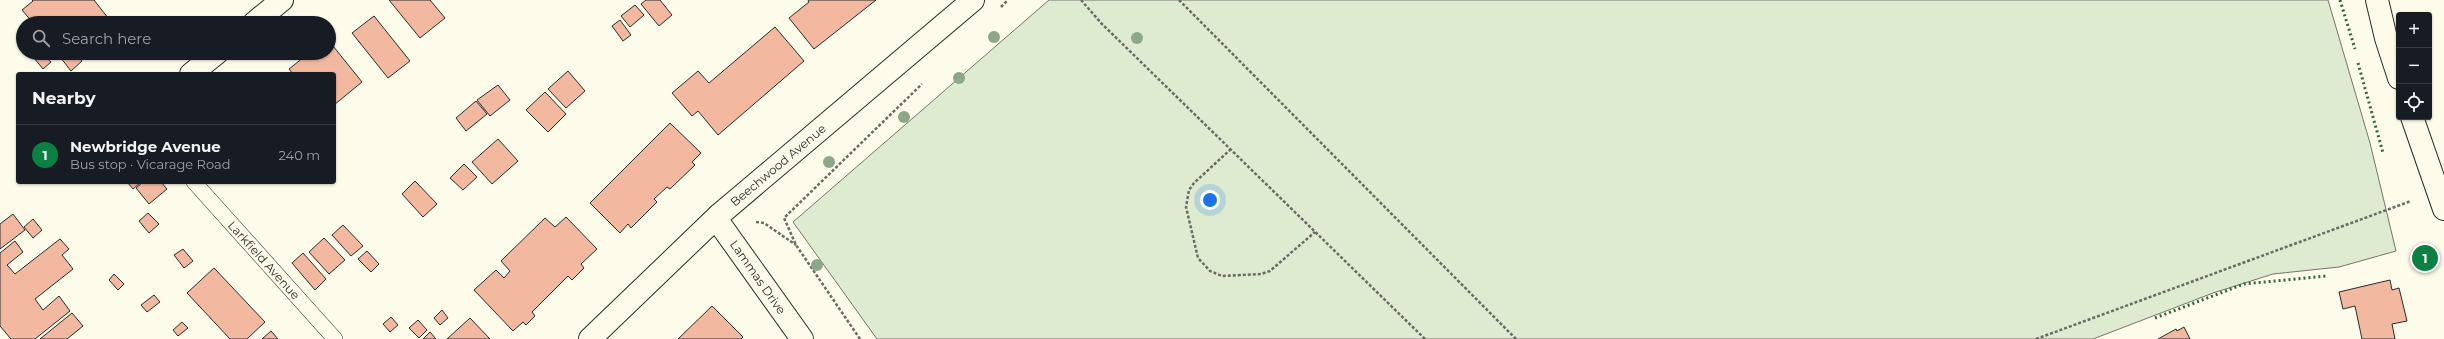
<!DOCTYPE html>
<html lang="en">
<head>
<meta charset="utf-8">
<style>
  body { margin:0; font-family:Montserrat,sans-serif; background:#20242c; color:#f1f3f6 }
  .controls { position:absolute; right:12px; top:12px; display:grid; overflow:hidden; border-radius:4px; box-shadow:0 1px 3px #0004 }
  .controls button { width:36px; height:36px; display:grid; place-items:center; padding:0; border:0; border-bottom:1px solid #363941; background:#171b24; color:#f1f3f6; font:20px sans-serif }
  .you { position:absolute; left:1210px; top:200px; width:14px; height:14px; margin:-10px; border:3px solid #fff; border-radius:50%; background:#1a73e8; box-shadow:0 0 0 6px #1a73e833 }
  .badge { display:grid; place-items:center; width:26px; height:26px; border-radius:50%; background:#0b8043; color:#fff; font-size:13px; font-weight:700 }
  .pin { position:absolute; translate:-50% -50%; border:2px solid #fff; box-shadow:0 1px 4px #0006 }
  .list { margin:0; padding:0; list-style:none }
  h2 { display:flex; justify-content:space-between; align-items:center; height:52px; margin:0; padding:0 16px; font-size:17px }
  h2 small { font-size:13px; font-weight:400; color:#9ea1a6 }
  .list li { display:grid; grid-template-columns:26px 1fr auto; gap:12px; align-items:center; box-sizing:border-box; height:60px; padding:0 16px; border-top:1px solid #363941 }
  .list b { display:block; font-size:15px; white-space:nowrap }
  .list p { margin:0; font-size:13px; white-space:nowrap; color:#9ea1a6 }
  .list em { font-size:13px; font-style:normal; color:#9ea1a6 }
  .icon { flex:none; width:22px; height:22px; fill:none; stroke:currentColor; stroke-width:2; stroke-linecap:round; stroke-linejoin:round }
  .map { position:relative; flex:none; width:2444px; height:339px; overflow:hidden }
  .search { position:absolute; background:#171b24; box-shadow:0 1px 3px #0004; left:16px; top:16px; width:320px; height:44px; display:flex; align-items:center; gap:10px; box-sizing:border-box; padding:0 14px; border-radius:22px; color:#9ea1a6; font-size:15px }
  .panel { position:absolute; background:#171b24; box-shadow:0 1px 3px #0004; left:16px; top:72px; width:320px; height:112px; border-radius:4px }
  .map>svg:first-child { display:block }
</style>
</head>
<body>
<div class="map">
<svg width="2444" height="339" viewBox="0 0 2444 339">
  <rect width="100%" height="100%" fill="#fdfbea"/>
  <path fill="#deebd1" stroke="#74746e" d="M1049,0h1279l42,143 26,108 -57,16 -66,7 -60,19 -120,46h-1216l-84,-117z"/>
  <g fill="#f2b8a0" stroke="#2b2b2b">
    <path d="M32,0h62l18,23h-79l-11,-13 11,-9z"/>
    <path d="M389,0h41l15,18 -25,20z"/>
    <path d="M646,0h14l12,15 -13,11 -18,-22z"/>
    <path d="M808,0h68l-62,49 -25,-31 20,-16z"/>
    <path d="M635,5l9,10 -14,12 -9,-11z"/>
    <path d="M374,16l36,45 -22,17 -36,-45z"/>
    <path d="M620,20l11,15 -8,6 -11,-15z"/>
    <path d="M775,27l29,34 -86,74 -20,-24 -6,5 -20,-23 26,-22 11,12z"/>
    <path d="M329,41l33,41 -28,23v-31h-41l-4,-5 20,-16h20z"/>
    <path d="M41,53l10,9 -8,7 -9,-11z"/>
    <path d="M57,53h18l7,8 -11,10z"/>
    <path d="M568,71l17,20 -19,17 -18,-19z"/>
    <path d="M498,85l12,15 -20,16 -13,-16z"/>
    <path d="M545,92l21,22 -18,18 -22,-22z"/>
    <path d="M476,101l11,13 -21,17 -10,-13z"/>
    <path d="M670,123l31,30 -9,9 3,3 -25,24 -3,-2 -13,12 3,3 -26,26 -3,-4 -8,9 -30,-30z"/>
    <path d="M498,139l20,22 -26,23 -20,-22z"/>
    <path d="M464,164l13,13 -14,13 -13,-12z"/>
    <path d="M415,181l22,23 -14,13 -21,-23z"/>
    <path d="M127,182h14l-8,7z"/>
    <path d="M143,182h18l6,7 -18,15 -13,-16z"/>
    <path d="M148,213l11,11 -10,9 -10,-12z"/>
    <path d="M13,214l12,16 -25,19v-25z"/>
    <path d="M566,217l31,32 -16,15 3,4 -12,12 -4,-4 -36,36 3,4 -9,9 -3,-3 -10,9 -39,-41 22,-20 8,8 6,-7 -9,-10 44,-43 10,9z"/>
    <path d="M33,219l9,11 -9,8 -9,-11z"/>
    <path d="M343,225l20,21 -12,10 -19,-21z"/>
    <path d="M324,238l21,22 -16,14 -20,-22z"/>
    <path d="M60,239l9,10 -7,6 11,14 -38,30 8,11 16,-14 11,15 -35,28h-24l-11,-13v-73l15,-12 8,11 -16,13 8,9z"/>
    <path d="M183,249l10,12 -9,7 -10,-13z"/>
    <path d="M367,251l12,13 -8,8 -13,-13z"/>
    <path d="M303,253l23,26 -11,11 -23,-27z"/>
    <path d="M214,268l51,54 -18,17h-17l-43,-46z"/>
    <path d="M114,274l10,10 -6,6 -9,-10z"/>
    <path d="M2390,280l2,10 7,-2 8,33 -15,3 3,15h-33l-7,-33 -12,3 -4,-17z"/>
    <path d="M154,295l6,7 -13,10 -6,-7z"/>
    <path d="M712,306l31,31 -2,2h-63z"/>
    <path d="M442,310l6,8 -8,7 -6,-7z"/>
    <path d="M72,313l11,13 -16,13h-27z"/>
    <path d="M391,317l7,8 -8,7 -7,-8z"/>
    <path d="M470,318l20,21h-43z"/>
    <path d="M418,320l9,10 -8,8 -10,-10z"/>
    <path d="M182,322l6,6 -10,8 -5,-6z"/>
    <path d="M2184,327l6,12h-32l18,-10 1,2z"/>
    <path d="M271,331l7,8h-16z"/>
    <path d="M430,332l6,7h-13z"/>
  </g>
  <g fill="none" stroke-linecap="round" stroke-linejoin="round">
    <g stroke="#2b2b2b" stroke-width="16">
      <path id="lane" d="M194,182l141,157"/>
    </g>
    <g stroke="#2b2b2b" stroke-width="24">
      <g id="street">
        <path d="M2377,0l9,38 13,40"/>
        <path d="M254,23l28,-23"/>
        <path d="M191,74l26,-21"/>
        <path d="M2412,117l32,92"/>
        <path d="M719,215l-2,5 85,119"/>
        <path d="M590,339l129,-124 254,-215"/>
      </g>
    </g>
    <g stroke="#6a6964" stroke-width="2.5" stroke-dasharray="3 2" stroke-linecap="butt">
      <path d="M1081,0l21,24 323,315"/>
      <path d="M1179,0l337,339"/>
      <path d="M1001,7l7,-7"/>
      <path d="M1231,149l-37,34 -5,7 -3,17 12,51 12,13 12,5 39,-2 9,-3 45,-39"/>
      <path d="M756,222l8,1 32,22"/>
      <path d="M860,339l-64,-94 -12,-27 138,-134"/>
      <path d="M2036,339l375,-138"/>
    </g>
    <use href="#lane" stroke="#fdfbea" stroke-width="15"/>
    <use href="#street" stroke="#fdfbea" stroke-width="22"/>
    <g stroke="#34623c" stroke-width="3" stroke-dasharray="2 3" stroke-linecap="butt">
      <path d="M2340,0l15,49"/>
      <path d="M2358,63l25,90"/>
      <path d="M2155,318l89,-34 82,-8"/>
    </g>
  </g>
  <g fill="#8ea78a">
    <circle cx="994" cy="37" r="6"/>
    <circle cx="1137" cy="38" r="6"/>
    <circle cx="959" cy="78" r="6"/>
    <circle cx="904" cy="117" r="6"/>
    <circle cx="829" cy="162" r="6"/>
    <circle cx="817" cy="265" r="6"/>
  </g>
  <g text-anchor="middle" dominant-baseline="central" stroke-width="3" stroke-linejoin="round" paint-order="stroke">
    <g font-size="12" fill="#2b2b2b" stroke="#fdfbea">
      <text transform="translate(778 165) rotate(-40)">Beechwood Avenue</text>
      <text transform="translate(264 260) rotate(48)">Larkfield Avenue</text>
      <text transform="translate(758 277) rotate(55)">Lammas Drive</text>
    </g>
  </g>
</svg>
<div class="controls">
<button>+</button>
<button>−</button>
<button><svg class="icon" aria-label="locate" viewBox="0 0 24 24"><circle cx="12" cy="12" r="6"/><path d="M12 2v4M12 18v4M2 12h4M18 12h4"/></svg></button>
</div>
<div class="you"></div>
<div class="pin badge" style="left:2425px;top:258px">1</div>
<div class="search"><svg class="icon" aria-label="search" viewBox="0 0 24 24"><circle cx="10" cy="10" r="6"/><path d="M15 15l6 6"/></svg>Search here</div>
<section class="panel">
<h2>Nearby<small></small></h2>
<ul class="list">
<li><span class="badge">1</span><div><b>Newbridge Avenue</b><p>Bus stop · Vicarage Road</p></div><em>240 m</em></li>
</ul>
</section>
</div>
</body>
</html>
